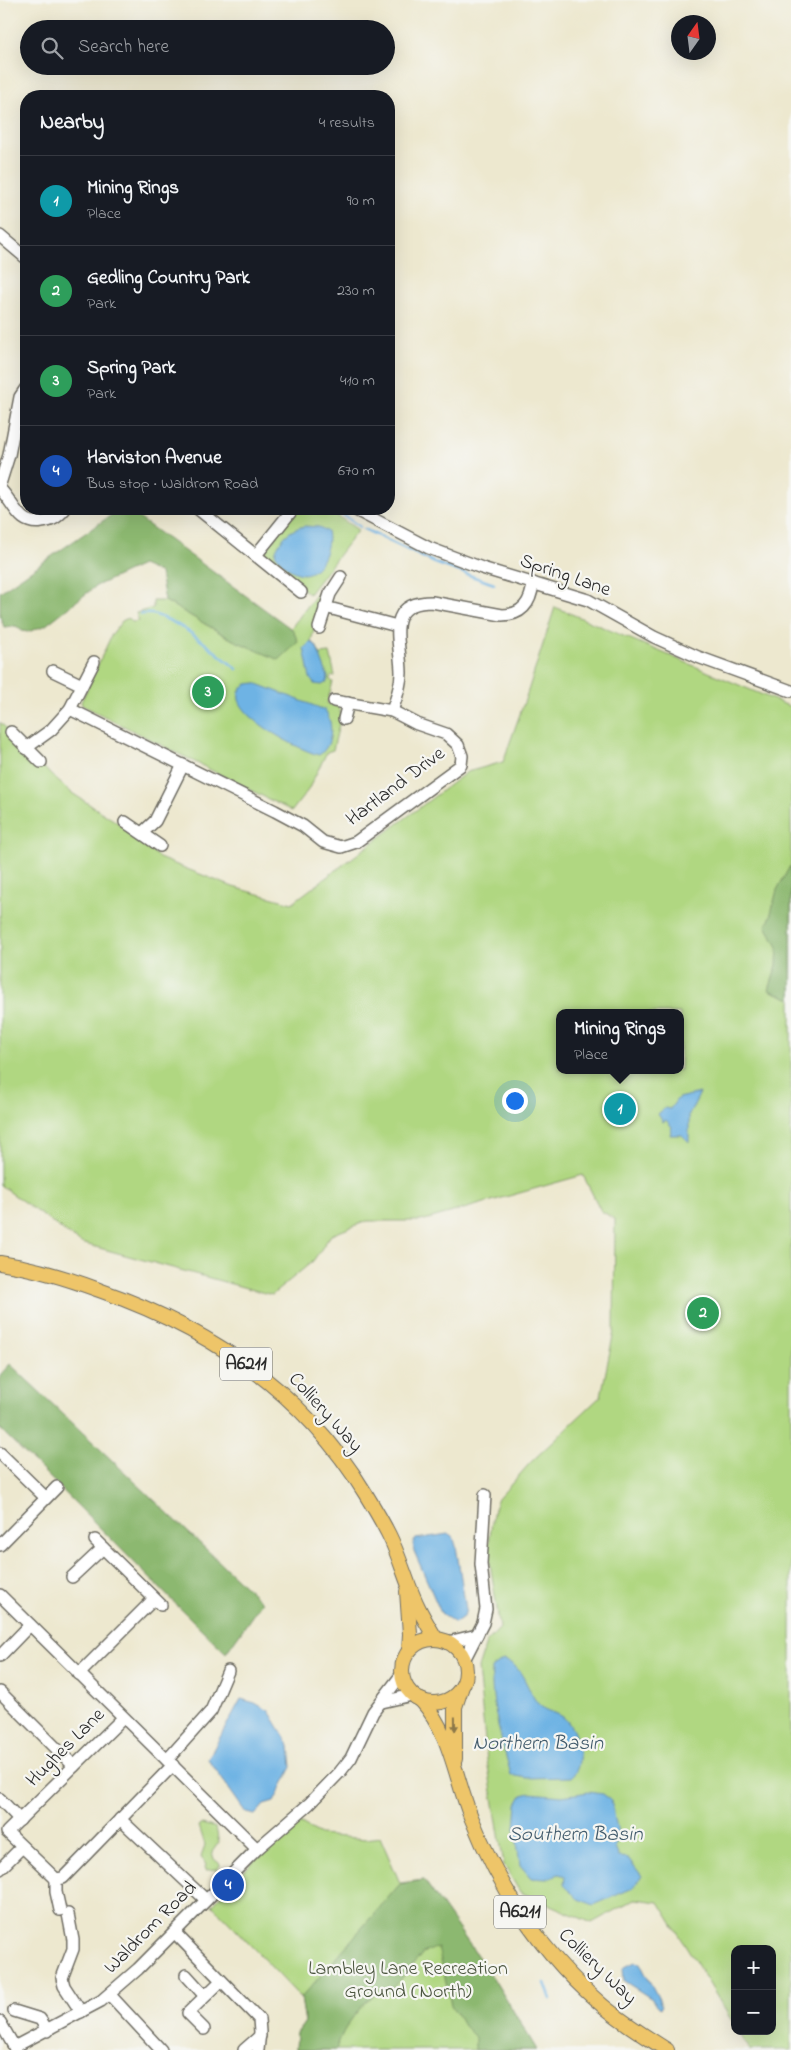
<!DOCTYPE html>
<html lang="en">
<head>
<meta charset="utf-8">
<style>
  body { margin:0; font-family:"Indie Flower",sans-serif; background:#242831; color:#f1f3f6 }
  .controls { position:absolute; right:15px; bottom:15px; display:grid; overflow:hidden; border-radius:10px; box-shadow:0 5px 20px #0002 }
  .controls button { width:45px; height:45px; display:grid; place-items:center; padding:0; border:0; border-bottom:1px solid #363941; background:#171b24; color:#f1f3f6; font:25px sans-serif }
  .compass { position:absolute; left:671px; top:15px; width:45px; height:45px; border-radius:50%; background:#171b24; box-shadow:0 5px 20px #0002; rotate:14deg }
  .you { position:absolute; left:514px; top:1100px; width:18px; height:18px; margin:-12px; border:4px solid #fff; border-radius:50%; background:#1a73e8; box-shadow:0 0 0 8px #1a73e833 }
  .badge { display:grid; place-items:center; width:32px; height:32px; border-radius:50%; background:#0b8043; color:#fff; font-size:16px; font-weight:700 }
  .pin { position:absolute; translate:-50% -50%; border:2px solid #fff; box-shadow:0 1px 5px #0006 }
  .popup { position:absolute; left:556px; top:1009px; width:128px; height:65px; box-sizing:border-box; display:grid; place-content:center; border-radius:10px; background:#171b24; filter:drop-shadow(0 1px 4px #0005); font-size:16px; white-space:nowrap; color:#9ea1a6 }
  .popup b { font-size:19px; color:#f1f3f6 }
  .popup::after { content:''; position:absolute; left:50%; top:100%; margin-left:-10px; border:10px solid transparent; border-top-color:#171b24 }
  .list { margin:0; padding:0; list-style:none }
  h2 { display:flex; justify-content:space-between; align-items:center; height:65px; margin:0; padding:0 20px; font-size:21px }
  h2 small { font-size:16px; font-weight:400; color:#9ea1a6 }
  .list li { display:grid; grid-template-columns:32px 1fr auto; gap:15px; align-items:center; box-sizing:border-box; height:90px; padding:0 20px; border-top:1px solid #363941 }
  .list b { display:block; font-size:19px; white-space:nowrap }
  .list p { margin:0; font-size:16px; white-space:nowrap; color:#9ea1a6 }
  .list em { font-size:16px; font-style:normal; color:#9ea1a6 }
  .icon { flex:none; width:28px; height:28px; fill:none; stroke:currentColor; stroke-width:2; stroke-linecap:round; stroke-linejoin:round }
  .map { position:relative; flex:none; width:791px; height:2050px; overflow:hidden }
  .search { position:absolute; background:#171b24; box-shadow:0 5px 20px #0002; left:20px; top:20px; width:375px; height:55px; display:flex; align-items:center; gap:12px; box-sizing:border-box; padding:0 18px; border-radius:28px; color:#9ea1a6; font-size:19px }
  .panel { position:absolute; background:#171b24; box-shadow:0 5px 20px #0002; left:20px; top:90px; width:375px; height:425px; border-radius:20px }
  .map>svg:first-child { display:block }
</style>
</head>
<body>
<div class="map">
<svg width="791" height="2050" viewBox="0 0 791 2050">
  <rect width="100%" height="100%" fill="#f6f6f2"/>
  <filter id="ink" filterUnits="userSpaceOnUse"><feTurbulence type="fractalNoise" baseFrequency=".02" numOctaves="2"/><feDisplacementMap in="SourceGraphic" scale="10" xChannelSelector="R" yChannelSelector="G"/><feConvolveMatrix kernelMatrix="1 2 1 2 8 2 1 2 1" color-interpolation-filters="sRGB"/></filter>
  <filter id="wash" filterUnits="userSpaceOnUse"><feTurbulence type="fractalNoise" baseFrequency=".0096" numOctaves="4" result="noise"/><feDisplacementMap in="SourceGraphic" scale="20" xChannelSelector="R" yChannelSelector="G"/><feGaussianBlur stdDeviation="1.12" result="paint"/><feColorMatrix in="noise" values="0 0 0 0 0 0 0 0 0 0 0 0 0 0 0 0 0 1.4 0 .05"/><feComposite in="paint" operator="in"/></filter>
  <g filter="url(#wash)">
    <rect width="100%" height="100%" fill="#ede8cf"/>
    <g fill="#b0d781" stroke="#6e8156" fill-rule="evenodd">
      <path d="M296,509h31l31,21 -49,64 -46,-40z"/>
      <path d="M325,583l3,1 -13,41 -4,17 5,3 4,9 10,-1 5,23h-4l-1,4 3,2 -6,21 13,5v12l-7,30 -6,2 -19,38 -16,21 -210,-106 -1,-3 31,-68 10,-13 6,-3 4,4 7,-1 -3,-8 17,-5v-7h12l68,39 60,-10 -2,-2z"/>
      <path d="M555,607l236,100v1343h-42l-11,-19h34v-82h-37v77l-76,-124 -24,-3 -43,24 -72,-31 -16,-27 -17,-104 -9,-93 8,-25 14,-15 -12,-78 6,-42 3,-8 33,-37 71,-67 13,-65 1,-112 -14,-8 -18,-36 -162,46h-54l-36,14 -18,26 -41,34 -191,-52 -81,-58v-463l52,54 20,17 63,41 24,24 74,29 59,16 175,-131 36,-10 24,-68zM560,1013h120v57h-120z"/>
      <path d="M298,1822l22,13 46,4 14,-2 20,46 24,-3 69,98 44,72h-241l1,-17 8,-11 -4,-24 -89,-93 48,-51z"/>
      <path d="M202,1824l14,4 3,14 -7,10 2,7 6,5v2l-3,3 -11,1 -1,-3 1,-2 -5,-9 4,-11 -6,-19z"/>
    </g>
    <g fill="#8cb86f" stroke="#5c724d">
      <path d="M120,509l8,1 165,120 5,12 -19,18 -46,-20 -68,-39 -5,-28 -18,-8 -46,21 -50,39 -18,7 -6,-1 -6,-5 -12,1 -4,-11v-24z"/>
      <path d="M790,866l1,1v132l-22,-9 8,-25 1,-18 -12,-21 3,-5 8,-31z"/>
      <path d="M10,1364l252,238 -36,51c-77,-73 -149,-151 -226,-224v-54z"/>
      <path d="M424,1880l69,98 44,72h-62v-13l-11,-11 -13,-21 -13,-58 -15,6 -33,39 -10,-3c-19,17 -37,36 -44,61h-40l1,-17 8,-11 -4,-24 99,-114z"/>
    </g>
    <g fill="#6eb3e4" stroke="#4c6f88">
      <path d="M305,526l14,1 8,4c4,14 -6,43 -24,43 -12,-1 -23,-11 -28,-21 5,-15 15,-24 30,-27z"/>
      <path d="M311,642l5,3 12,32 -1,5 -5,3 -8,-1 -4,-6 -6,-30z"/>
      <path d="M255,683l70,27c9,13 8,36 -6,45 -18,-4 -87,-40 -80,-62 1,-4 5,-7 8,-9z"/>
      <path d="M700,1093l-11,22v27l-7,-7h-12l2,-8 -6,-7 -3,2 -5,-8 7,-6 5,1 8,-11z"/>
      <path d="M448,1534l5,2 3,10 10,63 -2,7 -9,7 -14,-10 -27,-62 -1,-8 3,-4z"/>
      <path d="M503,1660c19,4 23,27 33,41 6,10 18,10 27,16 14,11 24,48 8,60l-44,1 -16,-3c-9,-34 -21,-71 -19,-107z"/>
      <path d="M241,1699l14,4 14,8 21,35 2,21 -18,35 -10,3 -9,10 -9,-2 -38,-54z"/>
      <path d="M589,1792l14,2 8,6 7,33 -3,15 4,9 9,1 14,18 -9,12 -39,17 -16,-6 -14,-14 1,-9 -6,-2 -13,5 -15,-1 -11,-13 -5,-37 2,-24 5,-9 8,-2 32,3z"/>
      <path d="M635,1962l5,1c7,15 15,27 22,43l-2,2 -8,-9 -28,-18 -1,-13z"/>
    </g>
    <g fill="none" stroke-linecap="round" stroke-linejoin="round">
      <g stroke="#6eb3e4" stroke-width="2.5">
        <path d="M335,509l25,18"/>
        <path d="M364,529l71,34 59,21"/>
        <path d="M141,614c5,0 11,-1 15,1 30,10 57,35 81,54"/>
        <path d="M545,1983l6,16"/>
      </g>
    </g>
  </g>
  <g filter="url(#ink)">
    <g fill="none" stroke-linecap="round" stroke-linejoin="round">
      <g stroke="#6f6d64" stroke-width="14">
        <g id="minor">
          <path d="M0,236l26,22"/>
          <path d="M0,484l9,-29 11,-58 6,-9"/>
          <path d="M0,489c15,15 18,37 42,33 11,-1 16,-5 23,-13"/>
          <path d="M198,509l103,83"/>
          <path d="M354,509l75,39 53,20 106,32 66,37 44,20 93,34"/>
          <path d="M256,555l37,-46"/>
          <path d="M325,607l72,19"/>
          <path d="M319,628l11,-34 11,-17"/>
          <path d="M53,671l29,14"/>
          <path d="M70,709l205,102 28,15 20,16 18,5 15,-5 105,-77 1,-9 -4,-11 -12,-11 -29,-10 -25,-13 -58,-10"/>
          <path d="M392,711c4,-12 9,-25 9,-38 0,-31 -18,-71 31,-71l70,13c21,0 29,-13 31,-32"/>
          <path d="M344,719l4,-16"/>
          <path d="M11,732l30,30"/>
          <path d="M26,748l25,-18 19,-21 24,-47"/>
          <path d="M125,822l35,24"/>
          <path d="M142,833l13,-12 28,-56"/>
          <path d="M0,1453l46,45"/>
          <path d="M95,1540l66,65"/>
          <path d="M0,1545l57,-58"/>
          <path d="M72,1577l31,-29"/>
          <path d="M0,1595l257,254"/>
          <path d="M448,1642l29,-7"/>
          <path d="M0,1656l30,-31"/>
          <path d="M464,1660l19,-37 3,-14 -5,-45 4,-69"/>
          <path d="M79,1674l75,-75"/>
          <path d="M0,1692l74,74"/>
          <path d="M382,1702l30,-7"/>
          <path d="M123,1718l-116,114 49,47 7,-1 110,-113"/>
          <path d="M167,1760l44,-49 17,-40"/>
          <path d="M0,1799l20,21"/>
          <path d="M120,1819l86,81"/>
          <path d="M0,1869l22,-22"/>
          <path d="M56,1879v13l4,18"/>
          <path d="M68,1914l5,26v9l-11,29 2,8 17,26"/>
          <path d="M175,1933l84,86 1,13 -2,18"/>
          <path d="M186,1975l19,21"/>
          <path d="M110,1995l51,55"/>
          <path d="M14,2011l26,8 8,12"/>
          <path d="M0,2022l16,28"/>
          <path d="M204,2029l-16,-16 33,-32"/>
          <path d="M14,2047l87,-46 37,-32 119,-120 52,-45 31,-32 11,-14 22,-46 29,-38"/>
          <path d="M244,2050l16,-14"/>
        </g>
      </g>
      <g stroke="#6f6d64" stroke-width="16">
        <g id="major">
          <path d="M0,1263c33,5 67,15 99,27 109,38 205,102 266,203 8,13 17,28 24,42 12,24 18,51 30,74 5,10 11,20 17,30"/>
          <path d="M407,1591l3,43 -1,17"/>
          <circle cx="434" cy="1671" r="32"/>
          <path d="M421,1700c30,33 34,78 50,117 29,72 72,138 131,188 20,17 43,31 65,45"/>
          <path d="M455,1759v-52l6,-18"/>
        </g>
      </g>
      <use href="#minor" stroke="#fff" stroke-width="11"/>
      <use href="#major" stroke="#eec569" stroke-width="14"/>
    </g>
    <defs><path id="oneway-solid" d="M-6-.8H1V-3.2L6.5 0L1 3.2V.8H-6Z" transform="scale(1.25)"/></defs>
    <use fill="#8c784a" href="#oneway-solid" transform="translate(455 1724) rotate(89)"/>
  </g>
  <g text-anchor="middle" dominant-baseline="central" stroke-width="4.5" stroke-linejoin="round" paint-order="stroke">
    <g fill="#f6f6f2" stroke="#686867" stroke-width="1">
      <rect x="220" y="1347.5" width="52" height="33" rx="4"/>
      <rect x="494" y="1895.5" width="52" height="33" rx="4"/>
    </g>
    <g font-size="19" font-weight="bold" fill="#2b2b2b">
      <text x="246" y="1364">A6211</text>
      <text x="520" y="1912">A6211</text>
    </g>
    <g font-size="20" fill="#2b2b2b" stroke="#f6f6f2">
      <text transform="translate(565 576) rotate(19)">Spring Lane</text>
      <text transform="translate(396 787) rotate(-37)">Hartland Drive</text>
      <text transform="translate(325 1413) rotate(48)">Colliery Way</text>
      <text transform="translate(66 1748) rotate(-45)">Hughes Lane</text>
      <text transform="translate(151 1928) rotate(-45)">Waldrom Road</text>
      <text transform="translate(597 1967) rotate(44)">Colliery Way</text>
    </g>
    <g font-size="20" fill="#4c5640" stroke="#f6f6f2">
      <text x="408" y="1969">Lambley Lane Recreation<tspan x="408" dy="23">Ground (North)</tspan></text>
    </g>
    <g font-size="21" font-style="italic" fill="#425b6c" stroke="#f6f6f2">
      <text x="538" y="1744">Northern Basin</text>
      <text x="575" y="1835">Southern Basin</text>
    </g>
  </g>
</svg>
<div class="controls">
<button>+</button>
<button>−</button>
</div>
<svg class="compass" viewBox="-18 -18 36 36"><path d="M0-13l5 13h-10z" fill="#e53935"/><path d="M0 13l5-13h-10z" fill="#9ea1a6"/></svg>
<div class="you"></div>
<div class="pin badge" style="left:620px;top:1109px;background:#0f9aa8">1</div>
<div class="popup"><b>Mining Rings</b>Place</div>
<div class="pin badge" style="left:703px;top:1313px;background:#2e9e5b">2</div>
<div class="pin badge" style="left:208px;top:692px;background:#2e9e5b">3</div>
<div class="pin badge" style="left:228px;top:1885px;background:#1a4fb4">4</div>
<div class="search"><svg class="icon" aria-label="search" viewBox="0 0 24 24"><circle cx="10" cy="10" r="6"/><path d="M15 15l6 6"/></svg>Search here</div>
<section class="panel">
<h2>Nearby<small>4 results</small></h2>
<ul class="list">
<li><span class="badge" style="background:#0f9aa8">1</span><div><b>Mining Rings</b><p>Place</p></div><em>90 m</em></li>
<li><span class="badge" style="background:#2e9e5b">2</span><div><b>Gedling Country Park</b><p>Park</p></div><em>230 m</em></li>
<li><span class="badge" style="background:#2e9e5b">3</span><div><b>Spring Park</b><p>Park</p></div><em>410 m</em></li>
<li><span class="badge" style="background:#1a4fb4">4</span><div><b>Harviston Avenue</b><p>Bus stop · Waldrom Road</p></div><em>670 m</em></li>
</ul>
</section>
</div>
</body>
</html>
